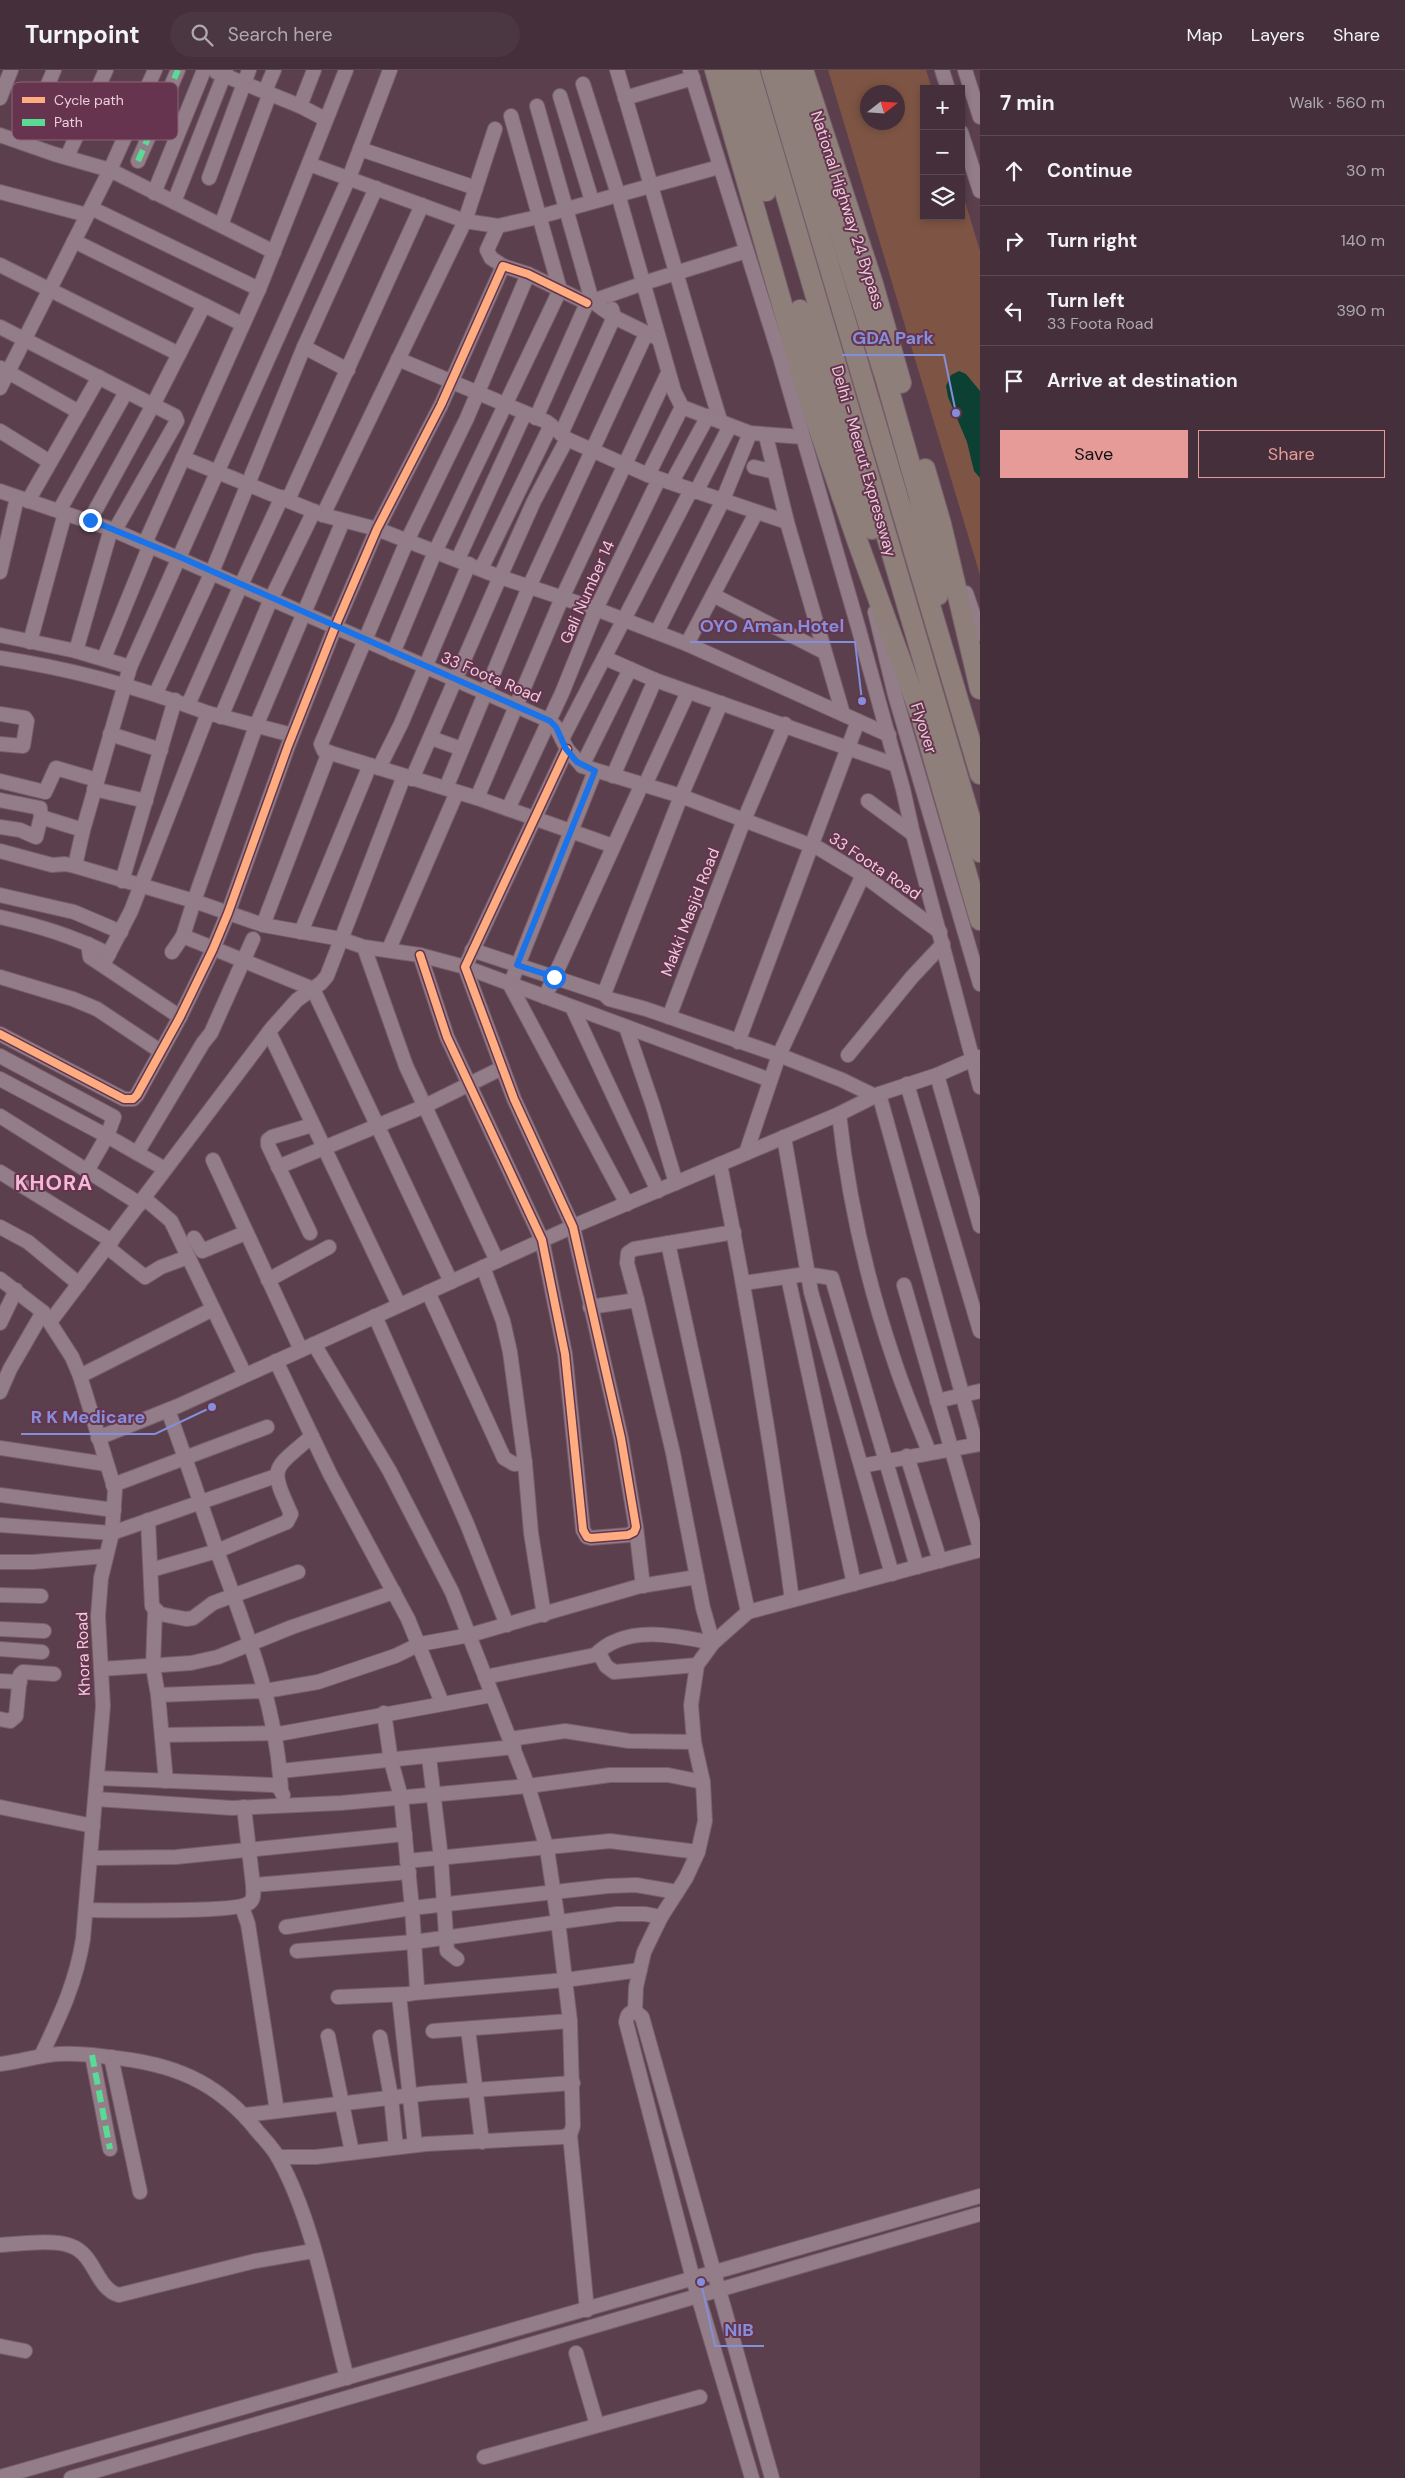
<!DOCTYPE html>
<html lang="en">
<head>
<meta charset="utf-8">
<style>
  body { margin:0; font-family:"DM Sans",sans-serif; background:#4b3742; color:#f1f3f6 }
  .controls { position:absolute; right:15px; top:15px; display:grid; overflow:hidden; border-radius:0px; box-shadow:0 2px 8px #0003 }
  .controls button { width:45px; height:45px; display:grid; place-items:center; padding:0; border:0; border-bottom:1px solid #5c4a54; background:#442f3a; color:#f1f3f6; font:25px sans-serif }
  .compass { position:absolute; left:860px; top:15px; width:45px; height:45px; border-radius:50%; background:#442f3a; box-shadow:0 2px 8px #0003; rotate:73deg }
  .stop { position:absolute; width:15px; height:15px; margin:-11px; border:4px solid #1a73e8; border-radius:50%; background:#fff }
  .stop.end { background:#1a73e8; border-color:#fff; box-shadow:0 1px 5px #0008 }
  .list { margin:0; padding:0; list-style:none }
  h2 { display:flex; justify-content:space-between; align-items:center; height:65px; margin:0; padding:0 20px; font-size:21px }
  h2 small { font-size:16px; font-weight:400; color:#afa9af }
  .list li { display:grid; grid-template-columns:32px 1fr auto; gap:15px; align-items:center; box-sizing:border-box; height:70px; padding:0 20px; border-top:1px solid #5c4a54 }
  .list b { display:block; font-size:19px; white-space:nowrap }
  .list p { margin:0; font-size:16px; white-space:nowrap; color:#afa9af }
  .list em { font-size:16px; font-style:normal; color:#afa9af }
  .actions { display:flex; gap:10px; padding:15px 20px }
  .actions a { flex:1; padding:11px 0; border:1px solid #e69b98; border-radius:0px; text-align:center; font-size:18px; color:#e69b98 }
  .actions .main { background:#e69b98; color:#111 }
  .icon { flex:none; width:28px; height:28px; fill:none; stroke:currentColor; stroke-width:2; stroke-linecap:round; stroke-linejoin:round }
  .map { position:relative; flex:none; width:980px; height:2408px; overflow:hidden }
  header { display:flex; align-items:center; gap:30px; box-sizing:border-box; height:70px; padding:0 25px; background:#442f3a; border-bottom:1px solid #5c4a54 }
  header strong { font-size:24px }
  nav { display:flex; gap:28px; margin-inline-start:auto; font-size:18px }
  .search { width:350px; height:45px; background:#4b3742; display:flex; align-items:center; gap:12px; box-sizing:border-box; padding:0 18px; border-radius:28px; color:#afa9af; font-size:19px }
  main { display:flex }
  aside { flex:1; background:#442f3a }
  .map>svg:first-child { display:block }
</style>
</head>
<body>
<header>
<strong>Turnpoint</strong>
<div class="search"><svg class="icon" aria-label="search" viewBox="0 0 24 24"><circle cx="10" cy="10" r="6"/><path d="M15 15l6 6"/></svg>Search here</div>
<nav><a>Map</a><a>Layers</a><a>Share</a></nav>
</header>
<main>
<div class="map">
<svg width="980" height="2408" viewBox="0 0 980 2408">
  <rect width="100%" height="100%" fill="#5b3f4d"/>
  <path fill="#7e5544" fill-rule="evenodd" d="M828,0h98l6,19h-8v127h37v-28l19,63v324zM868,22h30v30h-30z"/>
  <path fill="#0b4032" d="M959,301l7,3 14,17v87l-6,-7 -7,-29 -19,-45 -2,-11 5,-11z"/>
  <g fill="none" stroke-linecap="round" stroke-linejoin="round">
    <g stroke="#765e6a" stroke-width="16">
      <g id="minor">
        <path d="M617,0c35,116 67,234 103,350"/>
        <path d="M690,0l90,287 79,273 44,159 10,45 67,253"/>
        <path d="M942,0l6,19"/>
        <path d="M965,0l15,47"/>
        <path d="M216,2l84,34 25,13"/>
        <path d="M583,14l35,110 56,197 8,16 68,26 53,4"/>
        <path d="M265,21l9,-21"/>
        <path d="M560,26l32,105"/>
        <path d="M0,28l11,-28"/>
        <path d="M625,28l68,-20"/>
        <path d="M300,36l14,-36"/>
        <path d="M537,36l55,195 22,16 -53,117"/>
        <path d="M961,62l19,59"/>
        <path d="M0,65l54,19 56,16 164,82"/>
        <path d="M23,73l31,-73"/>
        <path d="M360,79l116,39"/>
        <path d="M67,87l39,-87"/>
        <path d="M138,91l40,-91"/>
        <path d="M309,94l156,57 33,5 40,-9 181,-50"/>
        <path d="M209,108l40,-108"/>
        <path d="M0,122l87,23"/>
        <path d="M154,123l50,-123"/>
        <path d="M174,132l52,-132"/>
        <path d="M91,138l168,81"/>
        <path d="M221,155l49,-132"/>
        <path d="M498,156l-11,24 4,8 12,8"/>
        <path d="M74,171l130,64"/>
        <path d="M0,195l179,89"/>
        <path d="M528,204l-61,144 -60,123 -86,203 3,7 153,47 136,48"/>
        <path d="M612,239l2,8 41,20"/>
        <path d="M0,257l153,78 -63,115"/>
        <path d="M304,277l44,23"/>
        <path d="M398,289l149,63 20,17 81,36 139,47"/>
        <path d="M1,298l78,44"/>
        <path d="M0,318l110,-218 45,-100"/>
        <path d="M536,348l51,-115 57,-20 102,-32"/>
        <path d="M0,361l50,31"/>
        <path d="M766,366l21,86 56,192"/>
        <path d="M567,369l-33,62 -34,76 96,32 91,35 202,91"/>
        <path d="M183,388l140,57 54,14 123,48 -88,202"/>
        <path d="M754,397l21,5"/>
        <path d="M648,405l34,-68"/>
        <path d="M672,412l36,-66"/>
        <path d="M0,421l111,38 439,192 6,6 11,22 15,17 99,30 139,53 43,26 77,57"/>
        <path d="M696,422l34,-66"/>
        <path d="M288,430l134,-295"/>
        <path d="M28,431l71,-124"/>
        <path d="M59,441l67,-119"/>
        <path d="M323,445l142,-294 30,-92"/>
        <path d="M343,451l-87,205 -62,175 -11,35 130,53 138,293"/>
        <path d="M115,460l62,-109 -2,-5 -22,-11 51,-100 38,19"/>
        <path d="M145,473l114,-254 87,-219"/>
        <path d="M458,489l67,-146"/>
        <path d="M481,499l70,-144"/>
        <path d="M0,502l17,-74"/>
        <path d="M966,523l14,41"/>
        <path d="M713,525l111,57"/>
        <path d="M875,542l20,83 85,289"/>
        <path d="M657,562l65,-130 28,-69"/>
        <path d="M0,565l76,16 54,16"/>
        <path d="M30,572l35,-129"/>
        <path d="M687,574l69,-131"/>
        <path d="M76,581l35,-122"/>
        <path d="M393,583l42,-101 125,-262 -49,-174"/>
        <path d="M0,588c73,11 138,29 208,55"/>
        <path d="M104,588l46,-113"/>
        <path d="M605,588l50,22 241,85"/>
        <path d="M156,623l56,-121 92,-225 72,-159"/>
        <path d="M188,635l53,-120 41,-88"/>
        <path d="M0,644l25,4 2,3 -4,25 -23,-2"/>
        <path d="M221,647l50,-118 43,-88"/>
        <path d="M110,664l51,16"/>
        <path d="M431,668l31,11"/>
        <path d="M562,669l129,-249"/>
        <path d="M329,682l-66,173 78,14 23,8 56,8 45,12 305,113"/>
        <path d="M582,696l48,-97"/>
        <path d="M379,698l22,-44 68,-160"/>
        <path d="M595,701l-85,214 117,219"/>
        <path d="M613,706l42,-96"/>
        <path d="M0,711l45,11 11,-24 41,12"/>
        <path d="M645,715l43,-93"/>
        <path d="M446,718l83,-201 117,-253"/>
        <path d="M94,719l52,12"/>
        <path d="M477,728l85,-200 106,-225"/>
        <path d="M0,730l40,8 1,9 42,13"/>
        <path d="M868,731l45,33"/>
        <path d="M508,739l54,-116 34,-84 63,-130"/>
        <path d="M0,757l20,3 16,7 5,-20"/>
        <path d="M0,781l52,14 13,-1 10,2 119,35 69,24"/>
        <path d="M75,796l8,-36 47,-163 219,-489 41,-108"/>
        <path d="M122,811l53,-181"/>
        <path d="M0,825l74,17 47,20"/>
        <path d="M0,847c40,9 72,19 109,37"/>
        <path d="M301,862l69,-167"/>
        <path d="M88,874l2,13 90,60"/>
        <path d="M364,877l42,119 91,195"/>
        <path d="M389,879l68,-157"/>
        <path d="M472,880l132,44 5,5 37,10 133,46 63,25 33,16"/>
        <path d="M172,882l11,-16"/>
        <path d="M420,885l27,82 95,203 23,114 18,176 4,7 4,1 37,-3 6,-3 2,-5 -15,-89 -48,-211 -59,-128 -49,-132 102,-218"/>
        <path d="M103,895l28,-54 77,-198 84,22"/>
        <path d="M0,907l73,22 24,10 63,42"/>
        <path d="M604,924l77,-198 40,-93"/>
        <path d="M545,927l97,-213"/>
        <path d="M572,937l86,184"/>
        <path d="M669,947l75,-197 41,-96"/>
        <path d="M626,957l27,79 23,77"/>
        <path d="M269,962l130,273"/>
        <path d="M0,964l124,65h9l4,-4 43,-78 33,-68 15,-36 60,-167 47,-119 42,-98 64,-124 62,-139 25,8 59,29"/>
        <path d="M738,972l120,-321"/>
        <path d="M848,985l64,-78 31,-33"/>
        <path d="M0,986l114,61 -7,19 -20,35"/>
        <path d="M937,1005l43,151"/>
        <path d="M0,1009l107,57 58,33"/>
        <path d="M907,1014l73,247"/>
        <path d="M879,1024l97,350"/>
        <path d="M839,1044c9,82 28,167 55,246 10,31 23,61 35,92"/>
        <path d="M0,1046l140,88"/>
        <path d="M784,1067l27,155 81,282"/>
        <path d="M137,1083l66,-110 8,-10 42,-94"/>
        <path d="M746,1083l33,-98 84,-180"/>
        <path d="M213,1090l88,190"/>
        <path d="M720,1094c29,145 53,290 72,436"/>
        <path d="M278,1097l147,-61 77,-38"/>
        <path d="M0,1102l112,69"/>
        <path d="M144,1128l27,23 74,154"/>
        <path d="M0,1157l28,15 51,42"/>
        <path d="M310,1163l-42,-88v-5l4,-3 40,-12"/>
        <path d="M194,1168l8,13 43,-18"/>
        <path d="M668,1173l80,369"/>
        <path d="M107,1177l38,30 16,-10 27,-10"/>
        <path d="M483,1197l20,54 7,31 15,111 6,70 13,82"/>
        <path d="M788,1207l66,307"/>
        <path d="M0,1209l43,33 29,45 8,19 35,114 -3,43 -11,45 -3,38 5,90 -20,233c-7,44 -23,77 -42,117"/>
        <path d="M268,1210l61,-33"/>
        <path d="M744,1213l62,-9 26,4 85,289"/>
        <path d="M904,1215l76,263"/>
        <path d="M428,1222l76,166 10,6 11,-1"/>
        <path d="M637,1230l-10,-37 1,-10 6,-4 100,-17"/>
        <path d="M590,1237l47,-7 36,153 30,155 10,35c-38,-8 -88,-19 -118,12"/>
        <path d="M375,1246l92,208 40,101"/>
        <path d="M50,1252l222,-294 25,-28 24,-17 6,-7 77,-200"/>
        <path d="M0,1253l16,-33"/>
        <path d="M314,1274l75,126 63,122 76,194 19,63 11,72 12,100 3,105 -3,9 17,175"/>
        <path d="M276,1291l54,113 78,145 34,84"/>
        <path d="M80,1306l133,-67"/>
        <path d="M0,1322l10,-23 33,-57"/>
        <path d="M937,1331l43,-10"/>
        <path d="M168,1340c17,47 33,94 49,141 28,77 60,155 64,239"/>
        <path d="M98,1368l80,-32 398,-181 263,-111 40,-20 58,-19 41,-18"/>
        <path d="M0,1378l106,16"/>
        <path d="M907,1386l33,105"/>
        <path d="M861,1396l119,-22"/>
        <path d="M113,1415l154,-58"/>
        <path d="M0,1425l114,15"/>
        <path d="M148,1450l4,86 8,8 26,5 7,-1 20,-15 85,-31"/>
        <path d="M0,1455l112,8 164,-57"/>
        <path d="M636,1457l7,59"/>
        <path d="M0,1492h33l73,-6"/>
        <path d="M151,1500l66,-19 70,-29 4,-8c-22,-49 -19,-43 21,-78"/>
        <path d="M0,1525l41,1"/>
        <path d="M155,1541l-2,56 5,28 8,86"/>
        <path d="M0,1559l44,2"/>
        <path d="M0,1579l42,3"/>
        <path d="M101,1599l90,-6 27,-6 74,-30 102,-35"/>
        <path d="M485,1607l110,-22h5l6,11 8,6 83,-7"/>
        <path d="M0,1611l20,1"/>
        <path d="M158,1625l107,-4 53,-9 77,-26 25,-12 50,-9 170,-49 57,-9"/>
        <path d="M0,1649l10,2 6,-5 4,-41 3,-3 31,2"/>
        <path d="M163,1665l121,-2 208,-38"/>
        <path d="M510,1669l55,-8 64,10 65,1"/>
        <path d="M429,1687l12,101 6,93 10,8"/>
        <path d="M280,1701l234,-24"/>
        <path d="M97,1708l176,7 6,2 4,8"/>
        <path d="M96,1729l136,9 109,-5 187,-17 82,-11h58l35,7"/>
        <path d="M0,1737l93,19"/>
        <path d="M90,1788l86,-1 229,-23"/>
        <path d="M407,1791l203,-20 88,11"/>
        <path d="M253,1815l156,-13"/>
        <path d="M242,1837l6,17 29,187"/>
        <path d="M86,1840c23,0 151,3 163,-7 6,-4 4,-11 4,-18l-9,-78"/>
        <path d="M286,1857l126,-19 196,-22 28,-1 41,7"/>
        <path d="M297,1881l117,-9 203,-28h28l16,3"/>
        <path d="M414,1923l151,-13 75,-10"/>
        <path d="M399,1925l16,150"/>
        <path d="M338,1927l70,-3 6,-1 3,-5 -5,-80 -11,-111 -10,-36 -7,-48"/>
        <path d="M635,1941l1,-24 8,-35 17,-35 25,-39 12,-26 7,-31 -2,-39 -9,-40 -3,-37 6,-40 16,-22 35,-31 232,-62"/>
        <path d="M468,1959l14,113"/>
        <path d="M433,1961l137,-10"/>
        <path d="M328,1966l24,116"/>
        <path d="M380,1967l11,60 5,50"/>
        <path d="M92,1985l18,94"/>
        <path d="M111,1987l29,135"/>
        <path d="M0,1994c20,-2 39,-9 59,-10 16,-1 34,1 49,3 64,6 110,24 150,75 7,8 16,17 21,27 34,61 50,151 68,219"/>
        <path d="M245,2045l185,-22 143,-10"/>
        <path d="M278,2087h38l110,-13 136,-7 8,-2"/>
        <path d="M0,2175c19,-1 54,-6 71,1 24,8 25,43 48,49l136,-34 58,-10"/>
        <path d="M0,2276l25,5"/>
        <path d="M576,2283l21,72"/>
        <path d="M484,2387l216,-60"/>
        <path d="M0,2407l980,-281"/>
        <path d="M71,2408l909,-264"/>
        <path d="M752,2408l-59,-199 -67,-257c1,-6 2,-9 9,-11l7,6 130,461"/>
      </g>
    </g>
    <g stroke="#765e6a" stroke-width="22">
      <g id="highway">
        <path d="M715,0l96,336 46,134 65,179 58,201"/>
        <path d="M732,0l34,121"/>
        <path d="M749,0l231,782"/>
        <path d="M771,0l209,704"/>
        <path d="M785,0l33,93 68,217 33,116 19,99"/>
        <path d="M803,0l70,214 28,99"/>
        <path d="M800,240c21,75 43,148 72,219"/>
        <path d="M925,399l16,55 39,165"/>
      </g>
    </g>
    <use href="#minor" stroke="#927d88" stroke-width="14"/>
    <use href="#highway" stroke="#8f7f7b" stroke-width="20"/>
    <g stroke="#5adb95" stroke-width="6" stroke-dasharray="12 6" stroke-linecap="butt">
      <path d="M138,91l40,-91"/>
      <path d="M92,1985l18,94"/>
    </g>
    <g stroke="#66344e" stroke-width="11">
      <g id="cycleway">
        <path d="M420,885l27,82 95,203 23,114 18,176 4,7 4,1 37,-3 6,-3 2,-5 -15,-89 -48,-211 -59,-128 -49,-132 102,-218"/>
        <path d="M0,964l124,65h9l4,-4 43,-78 33,-68 15,-36 60,-167 47,-119 42,-98 64,-124 62,-139 25,8 59,29"/>
      </g>
    </g>
    <use href="#cycleway" stroke="#ffac80" stroke-width="8"/>
  </g>
  <g fill="none" stroke-linecap="round" stroke-linejoin="round">
    <path stroke="#1a73e8" stroke-width="6" d="M90,450l90,37 370,164 6,6 10,22 11,13 18,9 -78,194 37,12"/>
  </g>
  <g text-anchor="middle" dominant-baseline="central" stroke-width="4" stroke-linejoin="round" paint-order="stroke">
    <g font-size="16" fill="#eccddb" stroke="#66344e">
      <text transform="translate(848 140) rotate(72)">National Highway 24 Bypass</text>
      <text transform="translate(864 391) rotate(74)">Delhi - Meerut Expressway</text>
      <text transform="translate(587 522) rotate(-66)">Gali Number 14</text>
      <text transform="translate(491 607) rotate(23)">33 Foota Road</text>
      <text transform="translate(924 658) rotate(72)">Flyover</text>
      <text transform="translate(875 796) rotate(34)">33 Foota Road</text>
      <text transform="translate(690 842) rotate(-69)">Makki Masjid Road</text>
      <text transform="translate(83 1584) rotate(-92)">Khora Road</text>
    </g>
    <g font-size="21" font-weight="bold" letter-spacing="1" fill="#f5b8d6" stroke="#66344e">
      <text x="54" y="1113">KHORA</text>
    </g>
  </g>
  <rect x="12" y="12" width="166" height="58" rx="8" fill="#66344e" stroke="#8e6278" stroke-width="1"/>
  <rect x="22" y="27" width="23" height="6" fill="#ffac80"/>
  <rect x="22" y="49" width="23" height="7" fill="#5adb95"/>
  <g font-size="14" fill="#eccddb">
    <text x="54" y="35">Cycle path</text>
    <text x="54" y="57">Path</text>
  </g>
  <path fill="none" stroke="#848eda" stroke-width="2" d="M956 343L944 285H842M862 631L855 572H690M212 1337L155 1364H21M701 2212L715 2276H764"/>
  <g fill="#848eda" stroke="#66344e" stroke-width="2">
    <circle cx="956" cy="343" r="5"/>
    <circle cx="862" cy="631" r="5"/>
    <circle cx="212" cy="1337" r="5"/>
    <circle cx="701" cy="2212" r="5"/>
  </g>
  <g font-size="18" text-anchor="middle" font-weight="bold" fill="#848eda" stroke="#66344e" stroke-width="4" stroke-linejoin="round" paint-order="stroke">
    <text x="893" y="274">GDA Park</text>
    <text x="772" y="562">OYO Aman Hotel</text>
    <text x="88" y="1353">R K Medicare</text>
    <text x="739" y="2266">NIB</text>
  </g>
</svg>
<div class="controls">
<button>+</button>
<button>−</button>
<button><svg class="icon" aria-label="layers" viewBox="0 0 24 24"><path d="M12 4l9 5-9 5-9-5zM3 14l9 5 9-5"/></svg></button>
</div>
<svg class="compass" viewBox="-18 -18 36 36"><path d="M0-13l5 13h-10z" fill="#e53935"/><path d="M0 13l5-13h-10z" fill="#afa9af"/></svg>
<div class="stop" style="left:554px;top:907px"></div>
<div class="stop end" style="left:90px;top:450px"></div>
</div>
<aside>
<h2>7 min<small>Walk · 560 m</small></h2>
<ul class="list">
<li><svg class="icon" aria-label="ahead" viewBox="0 0 24 24"><path d="M12 20V5M6 11l6-6 6 6"/></svg><div><b>Continue</b></div><em>30 m</em></li>
<li><svg class="icon" aria-label="right" viewBox="0 0 24 24"><path d="M7 20v-9h11M14 6l5 5-5 5"/></svg><div><b>Turn right</b></div><em>140 m</em></li>
<li><svg class="icon" aria-label="left" viewBox="0 0 24 24"><path d="M17 20v-9H6M10 6l-5 5 5 5"/></svg><div><b>Turn left</b><p>33 Foota Road</p></div><em>390 m</em></li>
<li><svg class="icon" aria-label="arrive" viewBox="0 0 24 24"><path d="M6 21V4h12l-3 4 3 4H6"/></svg><div><b>Arrive at destination</b></div></li>
</ul>
<div class="actions"><a class="main">Save</a><a>Share</a></div>
</aside>
</main>
</body>
</html>
